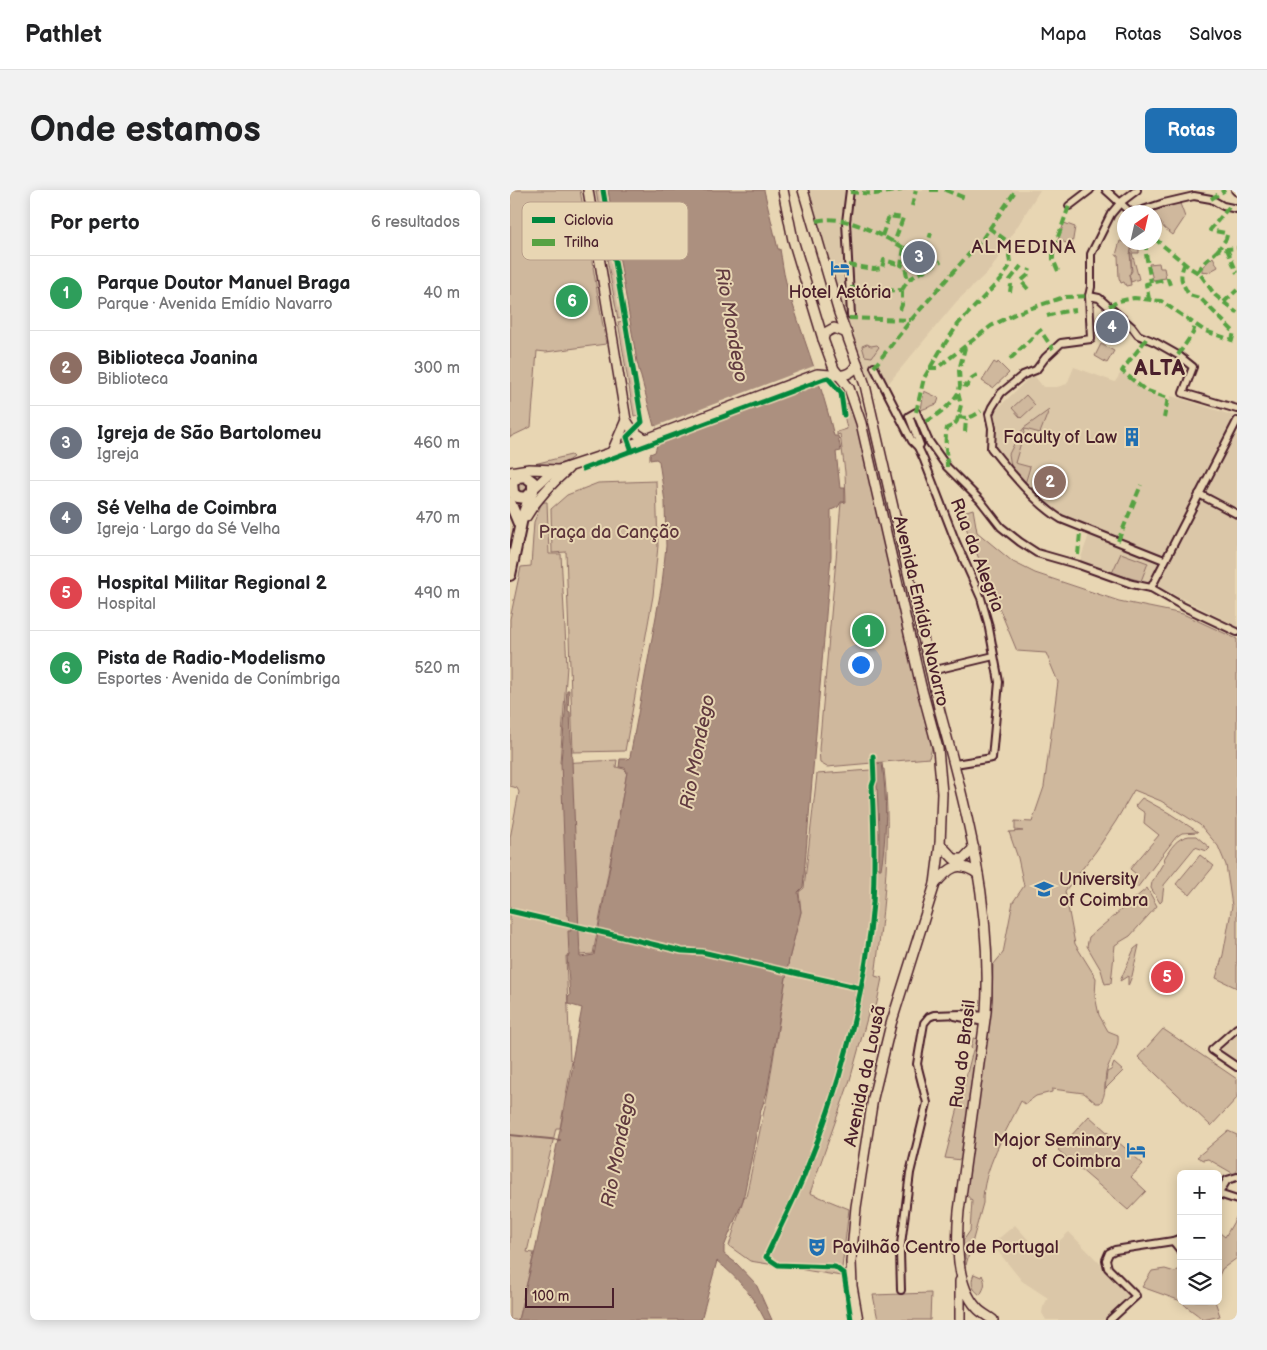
<!DOCTYPE html>
<html lang="pt">
<head>
<meta charset="utf-8">
<style>
  body { margin:0; font-family:"Balsamiq Sans",sans-serif; background:#f2f2f2; color:#202124 }
  .controls { position:absolute; right:15px; bottom:15px; display:grid; overflow:hidden; border-radius:8px; box-shadow:0 2px 12px #0003 }
  .controls button { width:45px; height:45px; display:grid; place-items:center; padding:0; border:0; border-bottom:1px solid #e0e0e0; background:#fff; color:#202124; font:25px sans-serif }
  .compass { position:absolute; left:607px; top:15px; width:45px; height:45px; border-radius:50%; background:#fff; box-shadow:0 2px 12px #0003; rotate:34deg }
  .scale { position:absolute; left:15px; bottom:12px; width:89px; box-sizing:border-box; padding-left:5px; border:2px solid #4a1f2b; border-top:0; font-size:14px; line-height:18px; white-space:nowrap; color:#4a1f2b; -webkit-text-stroke:4px #e8d6b3; paint-order:stroke }
  .you { position:absolute; left:350px; top:474px; width:18px; height:18px; margin:-12px; border:4px solid #fff; border-radius:50%; background:#1a73e8; box-shadow:0 0 0 8px #1a73e833 }
  .badge { display:grid; place-items:center; width:32px; height:32px; border-radius:50%; background:#1f6fb2; color:#fff; font-size:16px; font-weight:700 }
  .pin { position:absolute; translate:-50% -50%; border:2px solid #fff; box-shadow:0 1px 5px #0006 }
  .list { margin:0; padding:0; list-style:none }
  h2 { display:flex; justify-content:space-between; align-items:center; height:65px; margin:0; padding:0 20px; font-size:21px }
  h2 small { font-size:16px; font-weight:400; color:#757577 }
  .list li { display:grid; grid-template-columns:32px 1fr auto; gap:15px; align-items:center; box-sizing:border-box; height:75px; padding:0 20px; border-top:1px solid #e0e0e0 }
  .list b { display:block; font-size:19px; white-space:nowrap }
  .list p { margin:0; font-size:16px; white-space:nowrap; color:#757577 }
  .list em { font-size:16px; font-style:normal; color:#757577 }
  .icon { flex:none; width:28px; height:28px; fill:none; stroke:currentColor; stroke-width:2; stroke-linecap:round; stroke-linejoin:round }
  .map { position:relative; flex:none; width:727px; height:1130px; overflow:hidden; border-radius:8px }
  header { display:flex; align-items:center; gap:30px; box-sizing:border-box; height:70px; padding:0 25px; background:#fff; border-bottom:1px solid #e0e0e0 }
  header strong { font-size:24px }
  nav { display:flex; gap:28px; margin-inline-start:auto; font-size:18px }
  .intro { display:flex; align-items:center; justify-content:space-between; box-sizing:border-box; height:120px; padding:0 30px }
  h1 { margin:0; font-size:35px }
  .button { padding:12px 22px; border-radius:8px; background:#1f6fb2; color:#fff; font-size:18px; font-weight:700 }
  main { display:flex; gap:30px; padding:0 30px }
  aside { flex:1; background:#fff; border-radius:8px; box-shadow:0 2px 12px #0003 }
  .map>svg:first-child { display:block }
</style>
</head>
<body>
<header>
<strong>Pathlet</strong>
<nav><a>Mapa</a><a>Rotas</a><a>Salvos</a></nav>
</header>
<div class="intro"><h1>Onde estamos</h1><a class="button">Rotas</a></div>
<main>
<aside>
<h2>Por perto<small>6 resultados</small></h2>
<ul class="list">
<li><span class="badge" style="background:#2e9e5b">1</span><div><b>Parque Doutor Manuel Braga</b><p>Parque · Avenida Emídio Navarro</p></div><em>40 m</em></li>
<li><span class="badge" style="background:#8d6e63">2</span><div><b>Biblioteca Joanina</b><p>Biblioteca</p></div><em>300 m</em></li>
<li><span class="badge" style="background:#6b7280">3</span><div><b>Igreja de São Bartolomeu</b><p>Igreja</p></div><em>460 m</em></li>
<li><span class="badge" style="background:#6b7280">4</span><div><b>Sé Velha de Coimbra</b><p>Igreja · Largo da Sé Velha</p></div><em>470 m</em></li>
<li><span class="badge" style="background:#e0444e">5</span><div><b>Hospital Militar Regional 2</b><p>Hospital</p></div><em>490 m</em></li>
<li><span class="badge" style="background:#2e9e5b">6</span><div><b>Pista de Radio-Modelismo</b><p>Esportes · Avenida de Conímbriga</p></div><em>520 m</em></li>
</ul>
</aside>
<div class="map">
<svg width="727" height="1130" viewBox="0 0 727 1130">
  <rect width="100%" height="100%" fill="#e8d6b3"/>
  <filter id="ink" filterUnits="userSpaceOnUse"><feTurbulence type="fractalNoise" baseFrequency=".02" numOctaves="2"/><feDisplacementMap in="SourceGraphic" scale="10" xChannelSelector="R" yChannelSelector="G"/><feConvolveMatrix kernelMatrix="1 2 1 2 8 2 1 2 1" color-interpolation-filters="sRGB"/></filter>
  <g filter="url(#ink)">
    <g fill="#dbc7a8">
      <path d="M299,0h231l-49,79 -34,32 -70,84 -9,-16 -8,11 -24,-61z"/>
      <path d="M564,177l41,15 7,-11 23,20 25,8 1,-3 21,6 45,15v209l-78,-39 -26,-5 -54,-19 12,-34 -41,-19 -37,-39 -20,-26 1,-33 39,-38 10,13h14l10,-3z"/>
      <path d="M727,844v27l-13,-9 -2,-3 1,-3z"/>
      <path d="M505,1035l28,31 26,-24 63,64 -26,24h-60l-4,-7 1,-6 5,-9 -26,-17 -30,-37z"/>
    </g>
    <g fill="#cfb89d" stroke="#8c6c64">
      <path d="M0,0h70l26,154 -60,8 -9,-1 -6,76 -21,10z"/>
      <path d="M92,0l11,65h-6l-11,-64z"/>
      <path d="M669,11l6,16 -12,18 -9,-7 -11,-18z"/>
      <path d="M554,33l11,4 -3,18 -14,-5z"/>
      <path d="M610,51l12,3c-3,11 1,21 -2,30l2,-3 -2,-17 3,-10 6,1v8h-7l7,26 -8,3 -2,-8 2,11 -5,1 -2,-4 -3,1 -2,-5 -1,-22 -2,-1z"/>
      <path d="M703,67l5,10 -11,6 -2,-2 -3,1v-5z"/>
      <path d="M103,68l10,60 -5,1 -11,-60z"/>
      <path d="M649,73l1,5h4l2,10 -13,2 -4,-16z"/>
      <path d="M114,131l16,94 -6,1 -16,-94z"/>
      <path d="M357,154l4,2 6,-1 2,2 -7,10 -7,-1 -3,-10z"/>
      <path d="M591,154l13,7 -7,12 -12,-7z"/>
      <path d="M484,172l3,2 1,-2 11,11 -16,15 -11,-7z"/>
      <path d="M414,201l15,7 -2,6 -16,6z"/>
      <path d="M516,205l9,10 -14,13 -9,-10z"/>
      <path d="M342,212l80,346 -3,10 -102,9 -7,-4 -1,-14 22,-246 5,-1 -1,-30 -5,-38 -3,1v-3l10,-3 -5,-24z"/>
      <path d="M539,220l-9,23 -15,-4 -10,34 15,4 -5,17 -14,-18 -2,-12 9,-18 6,-8z"/>
      <path d="M61,265l2,2c-12,10 -28,9 -43,8z"/>
      <path d="M13,289l7,6 -4,9 -8,-2 -3,-6z"/>
      <path d="M146,291l2,65 -5,50 -28,155 -52,1 -7,-200 -14,1 -1,-44 16,-14 31,-12z"/>
      <path d="M32,312h5l2,52h12l6,112 -7,97 57,-3 -1,7 8,2 3,3 -34,182 -27,2 4,104 2,2 -12,66h-4l-29,124 7,1 -16,67h-8v-482l9,-46 -2,-4 -7,-2v-167l11,-52 10,-1 3,-44z"/>
      <path d="M463,319l4,23 36,30 22,11 84,28 64,13 54,25v349l-21,-10 7,-23 9,-49 -6,-41 -8,-19 -18,-21 -39,-24 -27,-11 -18,31 -20,30 -31,40 10,53 21,34 -1,18 4,19 9,16 10,4c2,15 -9,24 -12,38 -2,10 1,22 -6,30h-4l-12,-10 -32,-4v3l-16,4 -11,8 -4,-3c-14,29 -39,69 -38,102l-17,62 -3,-24 7,-10 2,-30 -6,-7 26,-194 1,-35 10,-12 10,-51 11,-16 -6,-28 -9,-26 14,-1 -8,-1v-9l17,1 12,-35 14,-105 -12,-29 -29,-2 -57,-138z"/>
      <path d="M611,363l27,10 -7,18 -29,-8z"/>
      <path d="M374,579c8,69 0,138 -9,207l7,2 -7,34 -6,-1 -19,69 -40,113 39,16 -8,67 -91,-15 -21,-15 15,-49h2l22,-105 21,-133 12,-47 -2,-20 5,-4 13,-114z"/>
      <path d="M632,608l27,15 29,19 -16,1 -6,4 -39,51 -4,-4 3,-3 -2,-2 2,-5 -6,-5 29,-34 -15,-12 1,-10 -10,-7z"/>
      <path d="M679,646h7l14,12 -3,3 -12,-4 -31,38 -2,16 -2,2 -9,-15 1,-6 13,-22 -1,-1c7,-11 12,-21 25,-23z"/>
      <path d="M690,665l14,11 -24,29 -14,-11z"/>
      <path d="M637,698l10,18 -27,30 -15,9 -4,38 -6,1 -4,-14 -14,-24 2,-9z"/>
      <path d="M629,755l-7,31 -4,10v-10l-8,5 14,-32z"/>
      <path d="M653,839l74,50v19l-26,28 -73,-69z"/>
      <path d="M463,848l5,1 -17,121 -16,-2 28,-108 -2,-2z"/>
      <path d="M604,873l9,8 -18,18 2,-17 4,-2z"/>
      <path d="M579,926l54,48 -12,13 15,14 -18,19 -70,-60z"/>
      <path d="M718,941l9,4v38l-3,1 -26,-15 -5,1 -6,-3z"/>
      <path d="M727,1026v42l-15,11 -4,9v-44l2,-1 5,4z"/>
      <path d="M671,1078v33l-39,-14 10,-16 13,-2 10,3z"/>
      <path d="M464,1084l7,3 1,-2c4,8 3,12 -2,20 -8,-6 -10,-12 -6,-21z"/>
      <path d="M421,1103l-1,27h-52l-5,-25z"/>
      <path d="M671,1111h34l5,15 -17,4c-7,-8 -16,-11 -22,-19z"/>
    </g>
    <g fill="#ac907f" stroke="#85635d">
      <path d="M98,0h156l14,59h2c2,11 3,22 6,33 15,52 36,102 48,154h4l3,15 -5,1 4,36h5v14h-4l-3,5 -7,3v46l-28,331 -5,5 3,20 -12,47 -22,133 -6,18 -18,90 -19,47v7l12,9 20,21 16,36h-7c-12,-24 -27,-42 -48,-59l-16,59h-183l18,-73 37,-181 -1,-5 10,-53 -14,-4v-7l2,-1 -3,-40h2l-1,-25h3l-2,-15h-2l-6,-154 6,-72h2l-1,21 2,1 10,245 14,-2 33,-183 -2,-4 -6,-1 1,-8h8l2,-2 32,-173 4,-38 -1,-44 -6,-41 -3,-2 -6,1v-6l5,-2 2,-7 5,-3 -6,-17 -2,1 -17,-64z"/>
      <path d="M372,573c5,35 5,70 -1,106h-2v-40l-3,-65z"/>
    </g>
    <g fill="#e8d6b3">
      <path d="M304,176l6,16 -158,60 -6,-16z"/>
      <path d="M86,739l85,20 8,-2 100,23v4l-86,-20 -9,2 -99,-23z"/>
    </g>
    <g fill="none" stroke-linecap="round" stroke-linejoin="round">
      <path stroke="#85635d" stroke-width="2" d="M0,945l50,5"/>
      <g stroke="#4a1f2b" stroke-width="10">
        <g id="street">
          <path d="M340,0l-4,32 5,93"/>
          <path d="M596,0l24,22"/>
          <path d="M627,0l-16,12 -10,12 -20,40v33l-2,9 2,43 -30,4 -16,15 -9,12 -13,5 -22,18 -9,14 -3,7 3,14 -1,20c18,23 45,56 70,71l103,41"/>
          <path d="M725,0l2,2"/>
          <path d="M559,16l21,-16"/>
          <path d="M627,22l27,-9 30,-7 17,3 12,7 14,3"/>
          <path d="M579,106l10,2 33,29 6,8 17,7 23,13 15,12 -10,26 54,16"/>
          <path d="M364,177l38,74 6,6 6,13 31,80 26,58 7,25 11,59 -7,76 -37,6"/>
          <path d="M408,257l2,-2 -11,-29 7,-4 12,28 19,27 33,33 21,27 19,15 17,11 42,12 53,19 19,4 33,19 53,25"/>
          <path d="M689,304l38,20"/>
          <path d="M641,398l86,-167"/>
          <path d="M421,481l63,-15"/>
          <path d="M445,826l29,6"/>
          <path d="M727,838l-25,22 25,17"/>
          <path d="M709,1004l18,6"/>
          <path d="M708,1005l9,-15 10,-3"/>
          <path d="M663,1051l8,10"/>
          <path d="M391,1100l-1,-38 10,-79 17,-70 -10,-39 7,-41 5,-6 5,-2 28,-1 23,2"/>
          <path d="M600,1130l26,-24 -28,-28 -2,-8 3,-7 6,-3 58,-9 8,-3"/>
        </g>
      </g>
      <g stroke="#4a1f2b" stroke-width="12">
        <g id="secondary">
          <path d="M78,0l38,230 7,11 12,8"/>
          <path d="M273,0l10,50 30,99 11,30 15,19 12,35 60,263 17,63 4,44 -2,51 -5,40 -44,140 -18,74 -17,109 -5,55 1,24 6,34"/>
          <path d="M293,0l36,123 26,72 75,327c27,98 53,197 46,300l-27,199c-3,29 -3,75 18,97 4,5 11,8 16,12"/>
          <path d="M313,149l2,-6 9,-5 13,5"/>
          <path d="M102,262l14,-32"/>
          <path d="M0,282l19,-3 28,1"/>
          <path d="M24,298l13,-12 12,-6 48,-16 210,-80c15,0 34,7 40,-11"/>
          <path d="M16,327c11,-19 25,-33 42,-48"/>
          <path d="M430,654l14,15h9l11,-11"/>
          <path d="M425,694c15,-17 23,-24 43,-10"/>
          <path d="M450,1091v39"/>
        </g>
      </g>
      <g stroke="#4a1f2b" stroke-width="14">
        <g id="primary">
          <path d="M0,301l8,6 8,1 7,-7v-9l-8,-6 -7,1 -6,6 1,9"/>
          <path d="M0,312l10,24"/>
          <path d="M0,385l12,-57 9,-24"/>
        </g>
      </g>
      <use href="#street" stroke="#e8d6b3" stroke-width="6"/>
      <use href="#secondary" stroke="#e8d6b3" stroke-width="9"/>
      <use href="#primary" stroke="#e8d6b3" stroke-width="10"/>
      <g stroke="#56a243" stroke-width="4" stroke-dasharray="8 4" stroke-linecap="butt">
        <path d="M420,0h9"/>
        <path d="M435,0l20,8"/>
        <path d="M340,2l25,2 27,-4"/>
        <path d="M701,9l14,-9"/>
        <path d="M402,16l4,-16"/>
        <path d="M719,17l-19,23 15,3 2,2 -1,4 -8,11 19,-2"/>
        <path d="M307,31c26,-8 65,14 87,27"/>
        <path d="M372,46l7,-20 14,2 -9,25"/>
        <path d="M644,48l36,30 10,6 15,21 22,18"/>
        <path d="M636,52v12l5,28"/>
        <path d="M394,58h17l17,8"/>
        <path d="M394,58l-3,17 4,2 3,13"/>
        <path d="M416,59l5,-16"/>
        <path d="M717,59l10,24"/>
        <path d="M675,73c-7,15 -3,19 4,32l11,3 34,34 -2,8 4,1"/>
        <path d="M338,75l26,4 8,-1 2,-8 17,5"/>
        <path d="M548,81l-5,-12v-8l16,-45"/>
        <path d="M687,82l8,-10 13,-12"/>
        <path d="M340,98l30,3 22,-1"/>
        <path d="M518,99l-7,-8 7,-6 2,-6"/>
        <path d="M392,100l6,-10 33,-19"/>
        <path d="M500,102l1,-7 -1,-5 11,-14"/>
        <path d="M639,109l-3,-15 22,-5 2,6"/>
        <path d="M714,112l13,-12"/>
        <path d="M599,116l10,-5 15,-3 27,3 44,30 27,9"/>
        <path d="M390,120l2,-5v-15"/>
        <path d="M537,126l15,-4 14,-2"/>
        <path d="M339,128l62,2"/>
        <path d="M636,149c-7,11 -16,20 -24,32l23,19 23,8 -4,20"/>
        <path d="M668,165l15,-22 2,-8"/>
        <path d="M500,169l30,-29 13,19"/>
        <path d="M364,177l37,-47 72,-82 33,-48"/>
        <path d="M419,178h8l54,-42 26,-13 47,-16 25,-1"/>
        <path d="M453,195l4,1 5,-8 5,-3"/>
        <path d="M406,222l8,-34 16,-27 19,-28 42,-44 8,-12 1,-4 -3,-22 -18,-13"/>
        <path d="M448,227c10,2 15,0 23,-6"/>
        <path d="M416,232c13,-8 25,-17 32,-29"/>
        <path d="M455,242l1,-13"/>
        <path d="M437,277c0,-14 -3,-25 0,-39l7,-3 3,-4 4,-16 -3,-12 2,-7 -1,-16 6,-22"/>
        <path d="M608,351l23,-56"/>
        <path d="M568,365l2,-22"/>
      </g>
      <g stroke="#e8d6b3" stroke-width="8">
        <g id="cycleway">
          <path d="M93,0l39,232 -15,15 5,14"/>
          <path d="M73,279l241,-90 4,-1 13,15 3,22"/>
          <path d="M0,721l172,40 20,1 158,36"/>
          <path d="M341,1130l-7,-46 -9,-7 -57,-2 -12,-8c12,-26 26,-53 37,-79 35,-84 63,-185 70,-275 2,-39 1,-78 -1,-117l2,-6 -1,-24"/>
        </g>
      </g>
      <use href="#cycleway" stroke="#00873e" stroke-width="5"/>
    </g>
  </g>
  <defs>
    <g id="hotel-bare" transform="scale(1.5)"><path d="M-6-4.5h1.5V1H6V5H4.5V3h-9V5H-6ZM-4 0a1.8 1.8 0 1 1 3.6 0ZM.5 0V-2.5h3Q6-2.5 6 0Z" fill="#1f6fb2" stroke="#e8d6b3" stroke-width="2.5" paint-order="stroke"/></g>
    <g id="building-bare" transform="scale(1.5)"><path d="M-4-6H4V6H1V3H-1V6H-4ZM-2.5-4.3h1.7v1.8h-1.7ZM.8-4.3h1.7v1.8H.8ZM-2.5-1h1.7V.8h-1.7ZM.8-1h1.7V.8H.8Z" fill="#1f6fb2" stroke="#e8d6b3" stroke-width="2.5" paint-order="stroke"/></g>
    <g id="university-bare" transform="scale(1.5)"><path d="M0-5L7-2L0 1L-7-2ZM-4 1L0 2.5L4 1V4Q0 6-4 4Z" fill="#1f6fb2" stroke="#e8d6b3" stroke-width="2.5" paint-order="stroke"/></g>
    <g id="theatre-bare" transform="scale(1.5)"><path d="M-5-5.5Q0-4 5-5.5V0Q5 5 0 6Q-5 5-5 0ZM-3.3-2.5H-1v1.5H-3.3ZM1-2.5H3.3v1.5H1ZM-2.8 1Q0 5.5 2.8 1Z" fill="#1f6fb2" stroke="#e8d6b3" stroke-width="2.5" paint-order="stroke"/></g>
  </defs>
  <g fill-rule="evenodd">
    <use href="#hotel-bare" x="330" y="78"/>
    <use href="#building-bare" x="622" y="247"/>
    <use href="#university-bare" x="534" y="699"/>
    <use href="#hotel-bare" x="626" y="960"/>
    <use href="#theatre-bare" x="307" y="1057"/>
  </g>
  <g text-anchor="middle" dominant-baseline="central" stroke-width="4" stroke-linejoin="round" paint-order="stroke">
    <g font-size="18" fill="#4a1f2b" stroke="#e8d6b3" text-anchor="end">
      <text x="330" y="102" text-anchor="middle">Hotel Astória</text>
      <text x="607" y="247">Faculty of Law</text>
      <text x="549" y="689" text-anchor="start">University<tspan x="549" dy="21">of Coimbra</tspan></text>
      <text x="611" y="950">Major Seminary<tspan x="611" dy="21">of Coimbra</tspan></text>
      <text x="322" y="1057" text-anchor="start">Pavilhão Centro de Portugal</text>
    </g>
    <g font-size="18" fill="#5e363c" stroke="#e8d6b3">
      <text x="99" y="342">Praça da Canção</text>
    </g>
    <g font-size="18" fill="#4a1f2b" stroke="#e8d6b3">
      <text transform="translate(467 365) rotate(69)">Rua da Alegria</text>
      <text transform="translate(411 421) rotate(77)">Avenida Emídio Navarro</text>
      <text transform="translate(453 864) rotate(-83)">Rua do Brasil</text>
      <text transform="translate(355 886) rotate(-78)">Avenida da Lousã</text>
    </g>
    <g font-size="19" letter-spacing="1" fill="#4a1f2b" stroke="#e8d6b3">
      <text x="514" y="57">ALMEDINA</text>
    </g>
    <g font-size="19" font-style="italic" fill="#623b40" stroke="#e8d6b3">
      <text transform="translate(221 135) rotate(80)">Rio Mondego</text>
      <text transform="translate(188 562) rotate(-79)">Rio Mondego</text>
      <text transform="translate(109 960) rotate(-79)">Rio Mondego</text>
    </g>
    <g font-size="22" font-weight="bold" letter-spacing="1" fill="#4a1f2b" stroke="#e8d6b3">
      <text x="650" y="178">ALTA</text>
    </g>
  </g>
  <rect x="12" y="12" width="166" height="58" rx="8" fill="#e8d6b3" stroke="#b99f8a" stroke-width="1"/>
  <rect x="22" y="27" width="23" height="6" fill="#00873e"/>
  <rect x="22" y="49" width="23" height="7" fill="#56a243"/>
  <g font-size="14" fill="#4a1f2b">
    <text x="54" y="35">Ciclovia</text>
    <text x="54" y="57">Trilha</text>
  </g>
</svg>
<div class="controls">
<button>+</button>
<button>−</button>
<button><svg class="icon" aria-label="layers" viewBox="0 0 24 24"><path d="M12 4l9 5-9 5-9-5zM3 14l9 5 9-5"/></svg></button>
</div>
<svg class="compass" viewBox="-18 -18 36 36"><path d="M0-13l5 13h-10z" fill="#e53935"/><path d="M0 13l5-13h-10z" fill="#757577"/></svg>
<div class="scale">100 m</div>
<div class="you"></div>
<div class="pin badge" style="left:358px;top:441px;background:#2e9e5b">1</div>
<div class="pin badge" style="left:540px;top:292px;background:#8d6e63">2</div>
<div class="pin badge" style="left:409px;top:67px;background:#6b7280">3</div>
<div class="pin badge" style="left:602px;top:137px;background:#6b7280">4</div>
<div class="pin badge" style="left:657px;top:787px;background:#e0444e">5</div>
<div class="pin badge" style="left:62px;top:111px;background:#2e9e5b">6</div>
</div>
</main>
</body>
</html>
